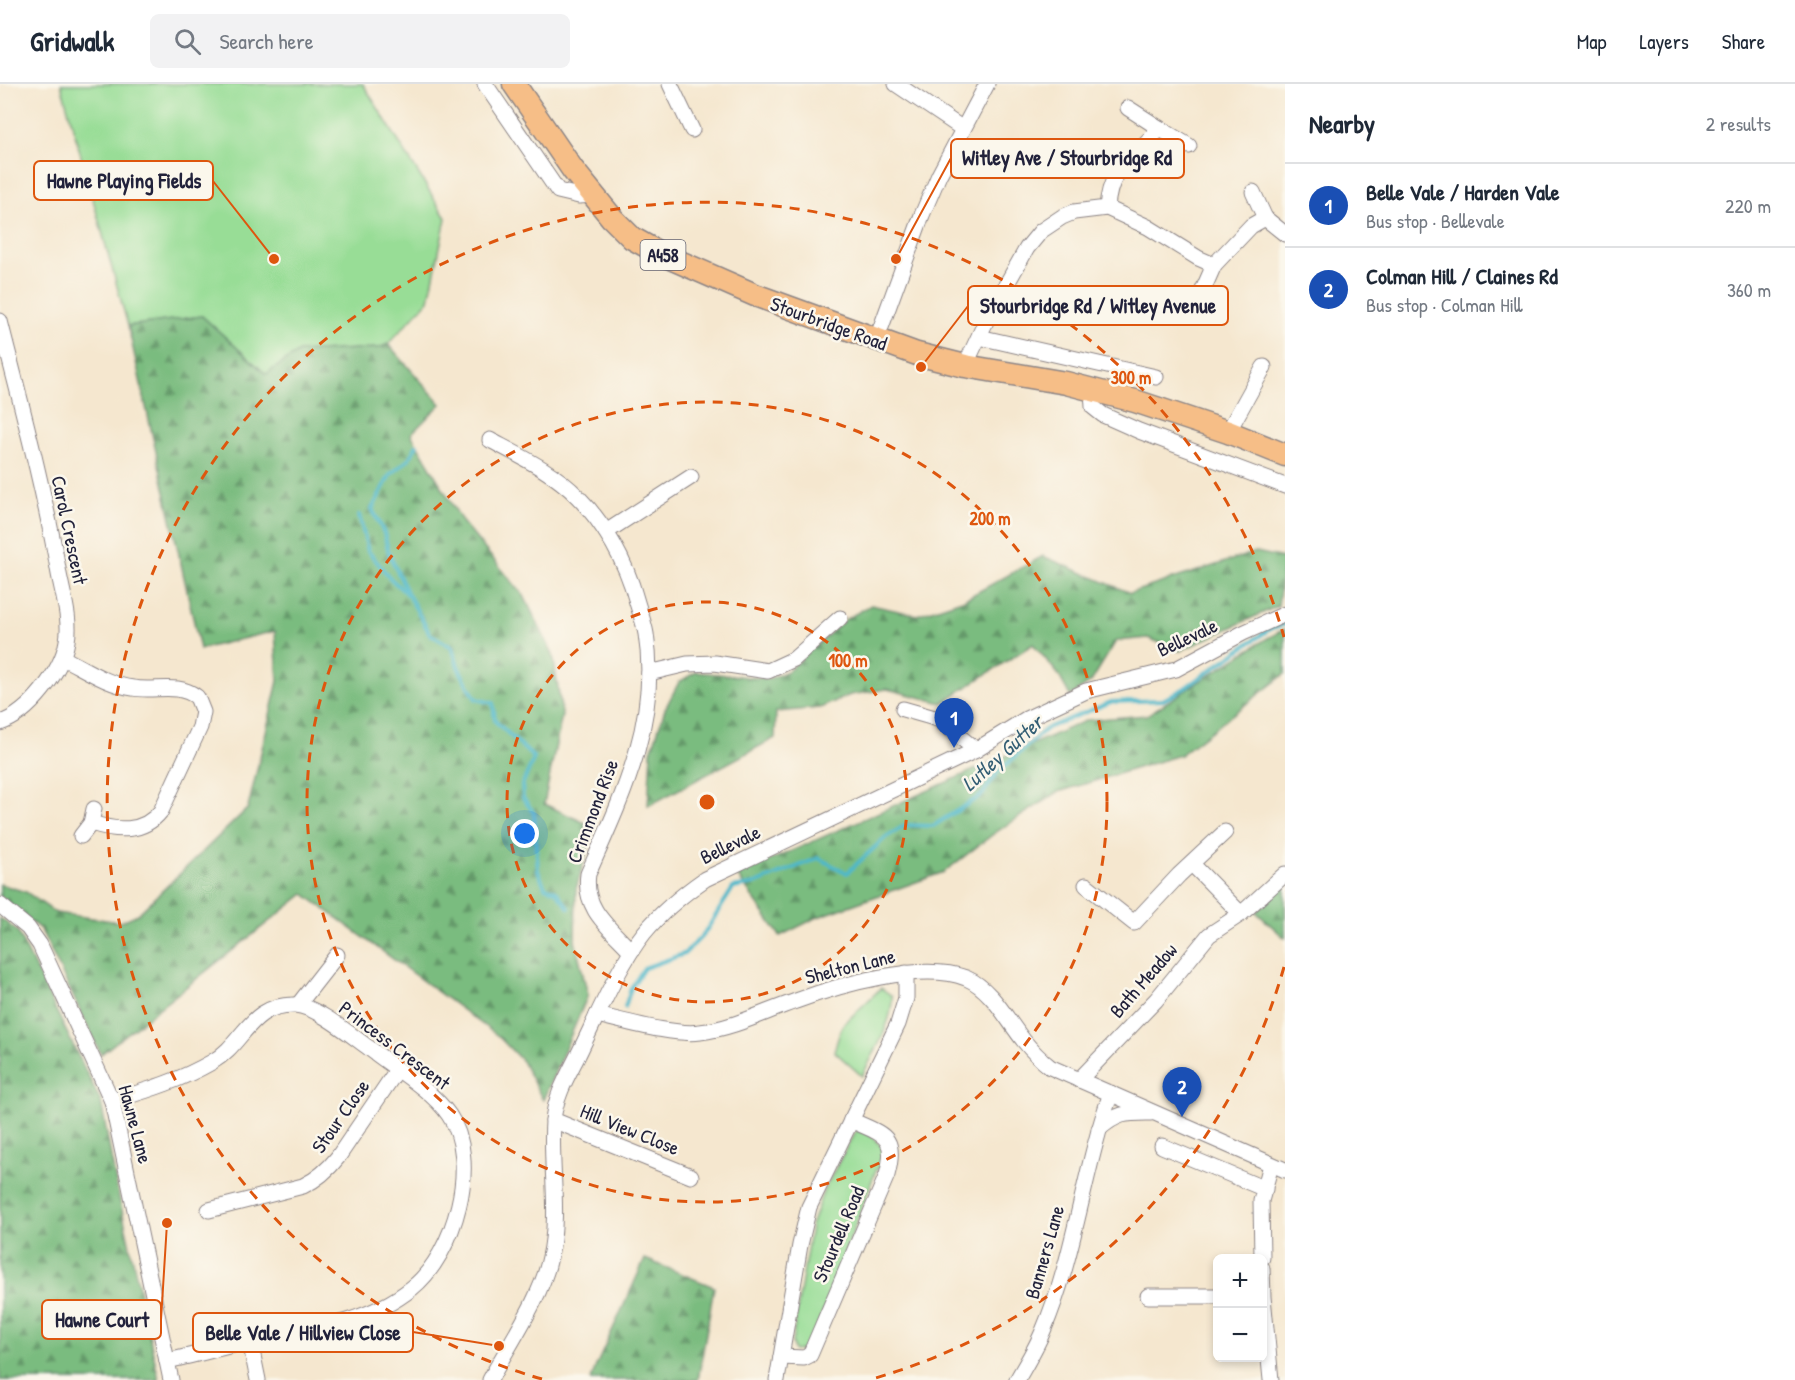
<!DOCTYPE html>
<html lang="en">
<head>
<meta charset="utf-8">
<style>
  body { margin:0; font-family:"Patrick Hand",sans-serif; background:#f2f2f3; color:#1f2937 }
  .controls { position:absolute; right:18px; bottom:18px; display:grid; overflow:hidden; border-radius:9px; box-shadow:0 3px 9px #0003 }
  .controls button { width:54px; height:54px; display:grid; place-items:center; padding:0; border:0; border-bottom:2px solid #e0e1e3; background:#fff; color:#1f2937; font:30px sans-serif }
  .you { position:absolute; left:525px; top:750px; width:21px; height:21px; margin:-15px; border:4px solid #fff; border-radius:50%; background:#1a73e8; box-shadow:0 0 0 9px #1a73e833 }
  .badge { display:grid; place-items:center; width:39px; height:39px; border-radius:50%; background:#b5179e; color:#fff; font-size:20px; font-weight:700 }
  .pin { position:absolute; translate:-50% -50px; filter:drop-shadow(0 2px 3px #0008) }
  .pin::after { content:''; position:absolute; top:32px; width:21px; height:18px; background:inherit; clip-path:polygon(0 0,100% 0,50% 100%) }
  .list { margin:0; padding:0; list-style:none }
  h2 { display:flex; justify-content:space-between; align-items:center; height:78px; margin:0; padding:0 24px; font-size:26px }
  h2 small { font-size:20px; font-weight:400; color:#747a83 }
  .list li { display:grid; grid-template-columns:39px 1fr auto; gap:18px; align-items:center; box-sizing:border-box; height:84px; padding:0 24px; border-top:2px solid #e0e1e3 }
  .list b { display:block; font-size:22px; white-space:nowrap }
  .list p { margin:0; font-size:20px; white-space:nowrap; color:#747a83 }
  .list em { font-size:20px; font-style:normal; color:#747a83 }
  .icon { flex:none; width:33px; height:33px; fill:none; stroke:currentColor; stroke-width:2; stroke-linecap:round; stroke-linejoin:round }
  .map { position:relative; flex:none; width:1285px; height:1296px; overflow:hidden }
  header { display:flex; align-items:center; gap:36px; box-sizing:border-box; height:84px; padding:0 30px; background:#fff; border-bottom:2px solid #e0e1e3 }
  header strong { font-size:28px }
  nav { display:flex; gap:33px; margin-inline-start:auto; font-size:21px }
  .search { width:420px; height:54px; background:#f2f2f3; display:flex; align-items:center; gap:15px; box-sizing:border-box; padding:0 21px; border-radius:9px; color:#747a83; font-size:22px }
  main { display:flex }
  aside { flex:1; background:#fff }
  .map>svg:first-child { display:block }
</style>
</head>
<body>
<header>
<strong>Gridwalk</strong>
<div class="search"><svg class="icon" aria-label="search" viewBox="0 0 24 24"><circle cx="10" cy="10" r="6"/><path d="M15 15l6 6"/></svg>Search here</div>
<nav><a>Map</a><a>Layers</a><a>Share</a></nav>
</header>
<main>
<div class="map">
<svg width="1285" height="1296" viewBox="0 0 1285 1296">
  <defs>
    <pattern id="forest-firs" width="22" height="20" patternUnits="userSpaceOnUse" patternTransform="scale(1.5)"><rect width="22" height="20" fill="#7abc7f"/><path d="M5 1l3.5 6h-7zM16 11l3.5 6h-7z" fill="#649869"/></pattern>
  </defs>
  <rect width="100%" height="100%" fill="#fbf7ec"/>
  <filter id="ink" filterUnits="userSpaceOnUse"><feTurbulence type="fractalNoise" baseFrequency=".0167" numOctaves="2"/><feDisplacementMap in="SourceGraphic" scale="12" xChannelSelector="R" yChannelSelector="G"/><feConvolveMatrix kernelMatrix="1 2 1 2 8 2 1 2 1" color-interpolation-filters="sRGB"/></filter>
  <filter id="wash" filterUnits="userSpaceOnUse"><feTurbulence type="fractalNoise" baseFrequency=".008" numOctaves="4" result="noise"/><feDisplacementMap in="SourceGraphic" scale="24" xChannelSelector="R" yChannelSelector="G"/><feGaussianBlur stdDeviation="1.35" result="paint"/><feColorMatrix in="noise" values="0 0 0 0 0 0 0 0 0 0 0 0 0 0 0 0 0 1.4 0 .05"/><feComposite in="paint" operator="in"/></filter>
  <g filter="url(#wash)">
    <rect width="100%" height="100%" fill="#f5e7cf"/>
    <g fill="#98dd96" stroke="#5d8068" stroke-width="1.5">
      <path d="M61,0h302l83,134 -17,82 -41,44 -9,4 -80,4 -33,22 -64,-58 -74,10z"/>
      <path d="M881,904l11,8c1,27 -18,56 -30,80l-28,-25 8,-25z"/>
      <path d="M856,1046l14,5 15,15 -1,15 -8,5 -65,174 -9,6 -8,1 -2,-8 19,-117 12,-34z"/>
    </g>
    <g fill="url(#forest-firs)" stroke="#4e6f5d" stroke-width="1.5">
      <path d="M202,232l64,58 33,-22 80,-4 9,-4 53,60 -30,30 52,89 61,73 29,59 9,60 -18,89 50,23 -18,62 -1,52 13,54 -45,105 -21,-39 -24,-25 -194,-142 -203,160 -60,-124 -41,-34v-12l26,8 30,21 64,9 18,-8 110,-106 30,-127 -3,-50 -75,18 -72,-323z"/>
      <path d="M1256,468l28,6 -6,48 -98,45 -32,-13 -32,3 -25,41 -21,14 -12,-22 -25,-30 -91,59 -55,-14 -37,6 -30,13 -44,4 -1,26 -127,68 3,-54 14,-43 14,-27 17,-10 73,7 19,-8 58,-52 25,-14 46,10 48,-16 78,-43 87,37z"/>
      <path d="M1285,545v45l-105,81 -122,37 -62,40 -52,40 -126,45 -38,19 -43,-61 350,-155 60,-5 119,-76z"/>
      <path d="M1285,801v53l-29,-26z"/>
      <path d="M0,834l17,13 84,171 14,76 44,202h-159z"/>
      <path d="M645,1175l69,28 -16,93h-107l4,-12z"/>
    </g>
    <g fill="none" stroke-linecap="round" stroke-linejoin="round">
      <g stroke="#4db8ca" stroke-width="4">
        <path d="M359,431l9,36 23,28 18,17 21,38 22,13 7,22 17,30 17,4 2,18 39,37 -12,27 1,13 11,15 4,58 7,16 11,4 13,17"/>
        <path d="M407,508l-18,-38 -5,-21 -12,-24 18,-34 18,-15 9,-15"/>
        <path d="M625,923l6,-19 13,-20 40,-14 20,-20 29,-46 22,-4 63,-26 29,15 39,-36 20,-12 27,1 49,-31 15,-22 50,-45 64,-26 52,-2 22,-12 86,-60 14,-4"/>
      </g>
    </g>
  </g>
  <g filter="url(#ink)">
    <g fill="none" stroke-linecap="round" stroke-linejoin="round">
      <g stroke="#8c8485" stroke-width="17">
        <g id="minor">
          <path d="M485,0l73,107 21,5 15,-1"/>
          <path d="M670,0l22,46"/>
          <path d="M896,0l67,45"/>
          <path d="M1128,24l31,20"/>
          <path d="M1253,108l12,26"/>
          <path d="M1107,124c3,-46 30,-47 52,-80l30,18"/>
          <path d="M1203,206l11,-25"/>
          <path d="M0,237c21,83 44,168 59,253 4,21 12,46 8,67 -5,30 -38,73 -67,82"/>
          <path d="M979,253l177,40"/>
          <path d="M876,257l46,-126 17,-40 48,-91"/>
          <path d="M965,282l22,-47 40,-71 14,-17 21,-14 12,-5 33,-4 41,19 50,31 16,7 37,-39 14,-8 20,16"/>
          <path d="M1092,306l1,17 10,8 36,16 146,55"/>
          <path d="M1228,348l36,-65"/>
          <path d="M490,356c30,16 64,32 88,57 27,27 48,65 58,102 3,11 8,23 10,35 14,85 -24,164 -58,240 -5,35 21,53 43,77"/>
          <path d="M606,448l85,-55"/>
          <path d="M63,574c22,11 45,27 70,30 23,4 44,-6 64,9l6,15 -3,15 -39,84c-18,23 -45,20 -70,12"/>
          <path d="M649,589l38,-9 28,-1 53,8 26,-12 46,-41"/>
          <path d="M903,625l35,10 38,31"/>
          <path d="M81,752l10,-13 3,-14"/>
          <path d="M1192,780l49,50"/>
          <path d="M1086,801l48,38 45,-48 46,-43"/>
          <path d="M0,821l28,23 12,17 72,156 59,279"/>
          <path d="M298,921l39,-50"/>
          <path d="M597,931c27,6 78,21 103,17 34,-4 64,-20 96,-31 43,-16 126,-40 170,-23 26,11 41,42 58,63 8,10 16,18 26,26l235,103"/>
          <path d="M1079,996l77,-80 53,-65 32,-21 44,-40"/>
          <path d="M112,1017c36,-11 67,-20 100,-39 33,-19 37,-58 83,-57 21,1 57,31 74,43 24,19 63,42 80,67 32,46 6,139 -37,173 -46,37 -104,42 -161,53 -28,6 -56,14 -84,20"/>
          <path d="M553,1036l138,56"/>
          <path d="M1099,1045c20,-17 27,-16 52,-16"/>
          <path d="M1162,1062l103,43"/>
          <path d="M209,1126l94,-24c15,-7 25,-16 35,-29l59,-87"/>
          <path d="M1262,1174l-1,-57 10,-36"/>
          <path d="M1262,1184l1,29 8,83"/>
          <path d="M1148,1212h70"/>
          <path d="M250,1257l8,39"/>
          <path d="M781,1273l23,1 6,-3 77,-180c11,-40 -4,-40 -36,-55"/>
          <path d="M490,1296c19,-36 52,-83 60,-123 10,-44 0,-91 3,-136 2,-26 17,-49 28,-72 17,-35 39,-86 63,-116 18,-22 38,-38 61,-54l271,-129 50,-31 60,-28 90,-22 67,-36 42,-19"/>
          <path d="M777,1296l23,-135 9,-38 89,-183 8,-26v-25"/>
          <path d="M1017,1296c9,-16 19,-32 26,-49 32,-74 40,-160 68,-238"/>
        </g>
      </g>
      <g stroke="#8c8485" stroke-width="25">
        <path id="highway" d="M514,0l59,86 39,48 20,20 27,15 96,42 162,59 48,12 101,17 69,18 93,31 57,23"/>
      </g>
      <use href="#minor" stroke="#fff" stroke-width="15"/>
      <use href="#highway" stroke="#f6be87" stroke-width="22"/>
    </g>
  </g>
  <g fill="none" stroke="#de560e" stroke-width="3" stroke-dasharray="10 8">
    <circle cx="707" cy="718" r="200"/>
    <circle cx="707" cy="718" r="400"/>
    <path d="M1284 883A600 600 0 0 1 872 1295M542 1295A600 600 0 1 1 1284 553"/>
  </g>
  <g text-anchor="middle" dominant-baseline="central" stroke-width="5" stroke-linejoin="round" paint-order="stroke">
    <rect fill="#fbf7ec" stroke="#636270" stroke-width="1.5" x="640.5" y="156" width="45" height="30" rx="4.5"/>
    <g font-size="18" font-weight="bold" fill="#22223b">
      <text x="663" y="171">A458</text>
    </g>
    <g font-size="20" fill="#22223b" stroke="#fbf7ec">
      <text transform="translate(829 239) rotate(20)">Stourbridge Road</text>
      <text transform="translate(70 446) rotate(78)">Carol Crescent</text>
      <text transform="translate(1187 553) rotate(-25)">Bellevale</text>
      <text transform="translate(592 727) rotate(-69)">Crimmond Rise</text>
      <text transform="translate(730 760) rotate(-26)">Bellevale</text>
      <text transform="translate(850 882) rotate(-14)">Shelton Lane</text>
      <text transform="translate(1143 896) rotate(-49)">Bath Meadow</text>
      <text transform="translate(395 961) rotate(37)">Princess Crescent</text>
      <text transform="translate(340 1032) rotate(-55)">Stour Close</text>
      <text transform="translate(136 1040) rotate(75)">Hawne Lane</text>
      <text transform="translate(630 1045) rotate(22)">Hill View Close</text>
      <text transform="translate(838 1150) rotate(-67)">Stourdell Road</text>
      <text transform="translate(1044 1168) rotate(-74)">Banners Lane</text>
    </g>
    <g font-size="21" font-style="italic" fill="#335e74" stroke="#fbf7ec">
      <text transform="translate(1002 669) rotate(-42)">Lutley Gutter</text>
    </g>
  </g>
  <circle cx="707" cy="718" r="9" fill="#de560e" stroke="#fbf7ec" stroke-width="3"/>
  <g font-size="18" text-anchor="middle" font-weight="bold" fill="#de560e" stroke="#fbf7ec" stroke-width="5" stroke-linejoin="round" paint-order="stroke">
    <text x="1131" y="300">300 m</text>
    <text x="990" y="441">200 m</text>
    <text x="848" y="583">100 m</text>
  </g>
  <path fill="none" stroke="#de560e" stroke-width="2" d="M896 175L951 74M274 175L213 97M921 283L968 222M167 1139L161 1236M499 1262L413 1248"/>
  <g fill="#de560e" stroke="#fbf7ec" stroke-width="2">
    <circle cx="896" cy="175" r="6"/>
    <circle cx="274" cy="175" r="6"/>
    <circle cx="921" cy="283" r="6"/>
    <circle cx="167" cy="1139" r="6"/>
    <circle cx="499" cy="1262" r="6"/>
  </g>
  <g fill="#fbf7ec" stroke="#de560e" stroke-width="2">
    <rect x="951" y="55" width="233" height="39" rx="6"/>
    <rect x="34" y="77" width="179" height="39" rx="6"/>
    <rect x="968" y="202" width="260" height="39" rx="6"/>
    <rect x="42" y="1216" width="119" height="39" rx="6"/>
    <rect x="193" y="1229" width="220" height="39" rx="6"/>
  </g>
  <g font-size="21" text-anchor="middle" font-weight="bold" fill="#22223b">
    <text x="1067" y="81">Witley Ave / Stourbridge Rd</text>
    <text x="124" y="104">Hawne Playing Fields</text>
    <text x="1098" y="229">Stourbridge Rd / Witley Avenue</text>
    <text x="102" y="1243">Hawne Court</text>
    <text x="303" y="1256">Belle Vale / Hillview Close</text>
  </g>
</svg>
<div class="controls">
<button>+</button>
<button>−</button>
</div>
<div class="you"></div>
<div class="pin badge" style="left:954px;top:664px;background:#1a4fb4">1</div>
<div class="pin badge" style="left:1182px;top:1033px;background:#1a4fb4">2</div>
</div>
<aside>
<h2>Nearby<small>2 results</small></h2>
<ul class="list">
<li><span class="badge" style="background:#1a4fb4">1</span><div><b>Belle Vale / Harden Vale</b><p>Bus stop · Bellevale</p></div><em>220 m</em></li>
<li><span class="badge" style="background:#1a4fb4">2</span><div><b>Colman Hill / Claines Rd</b><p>Bus stop · Colman Hill</p></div><em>360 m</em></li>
</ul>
</aside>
</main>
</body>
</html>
